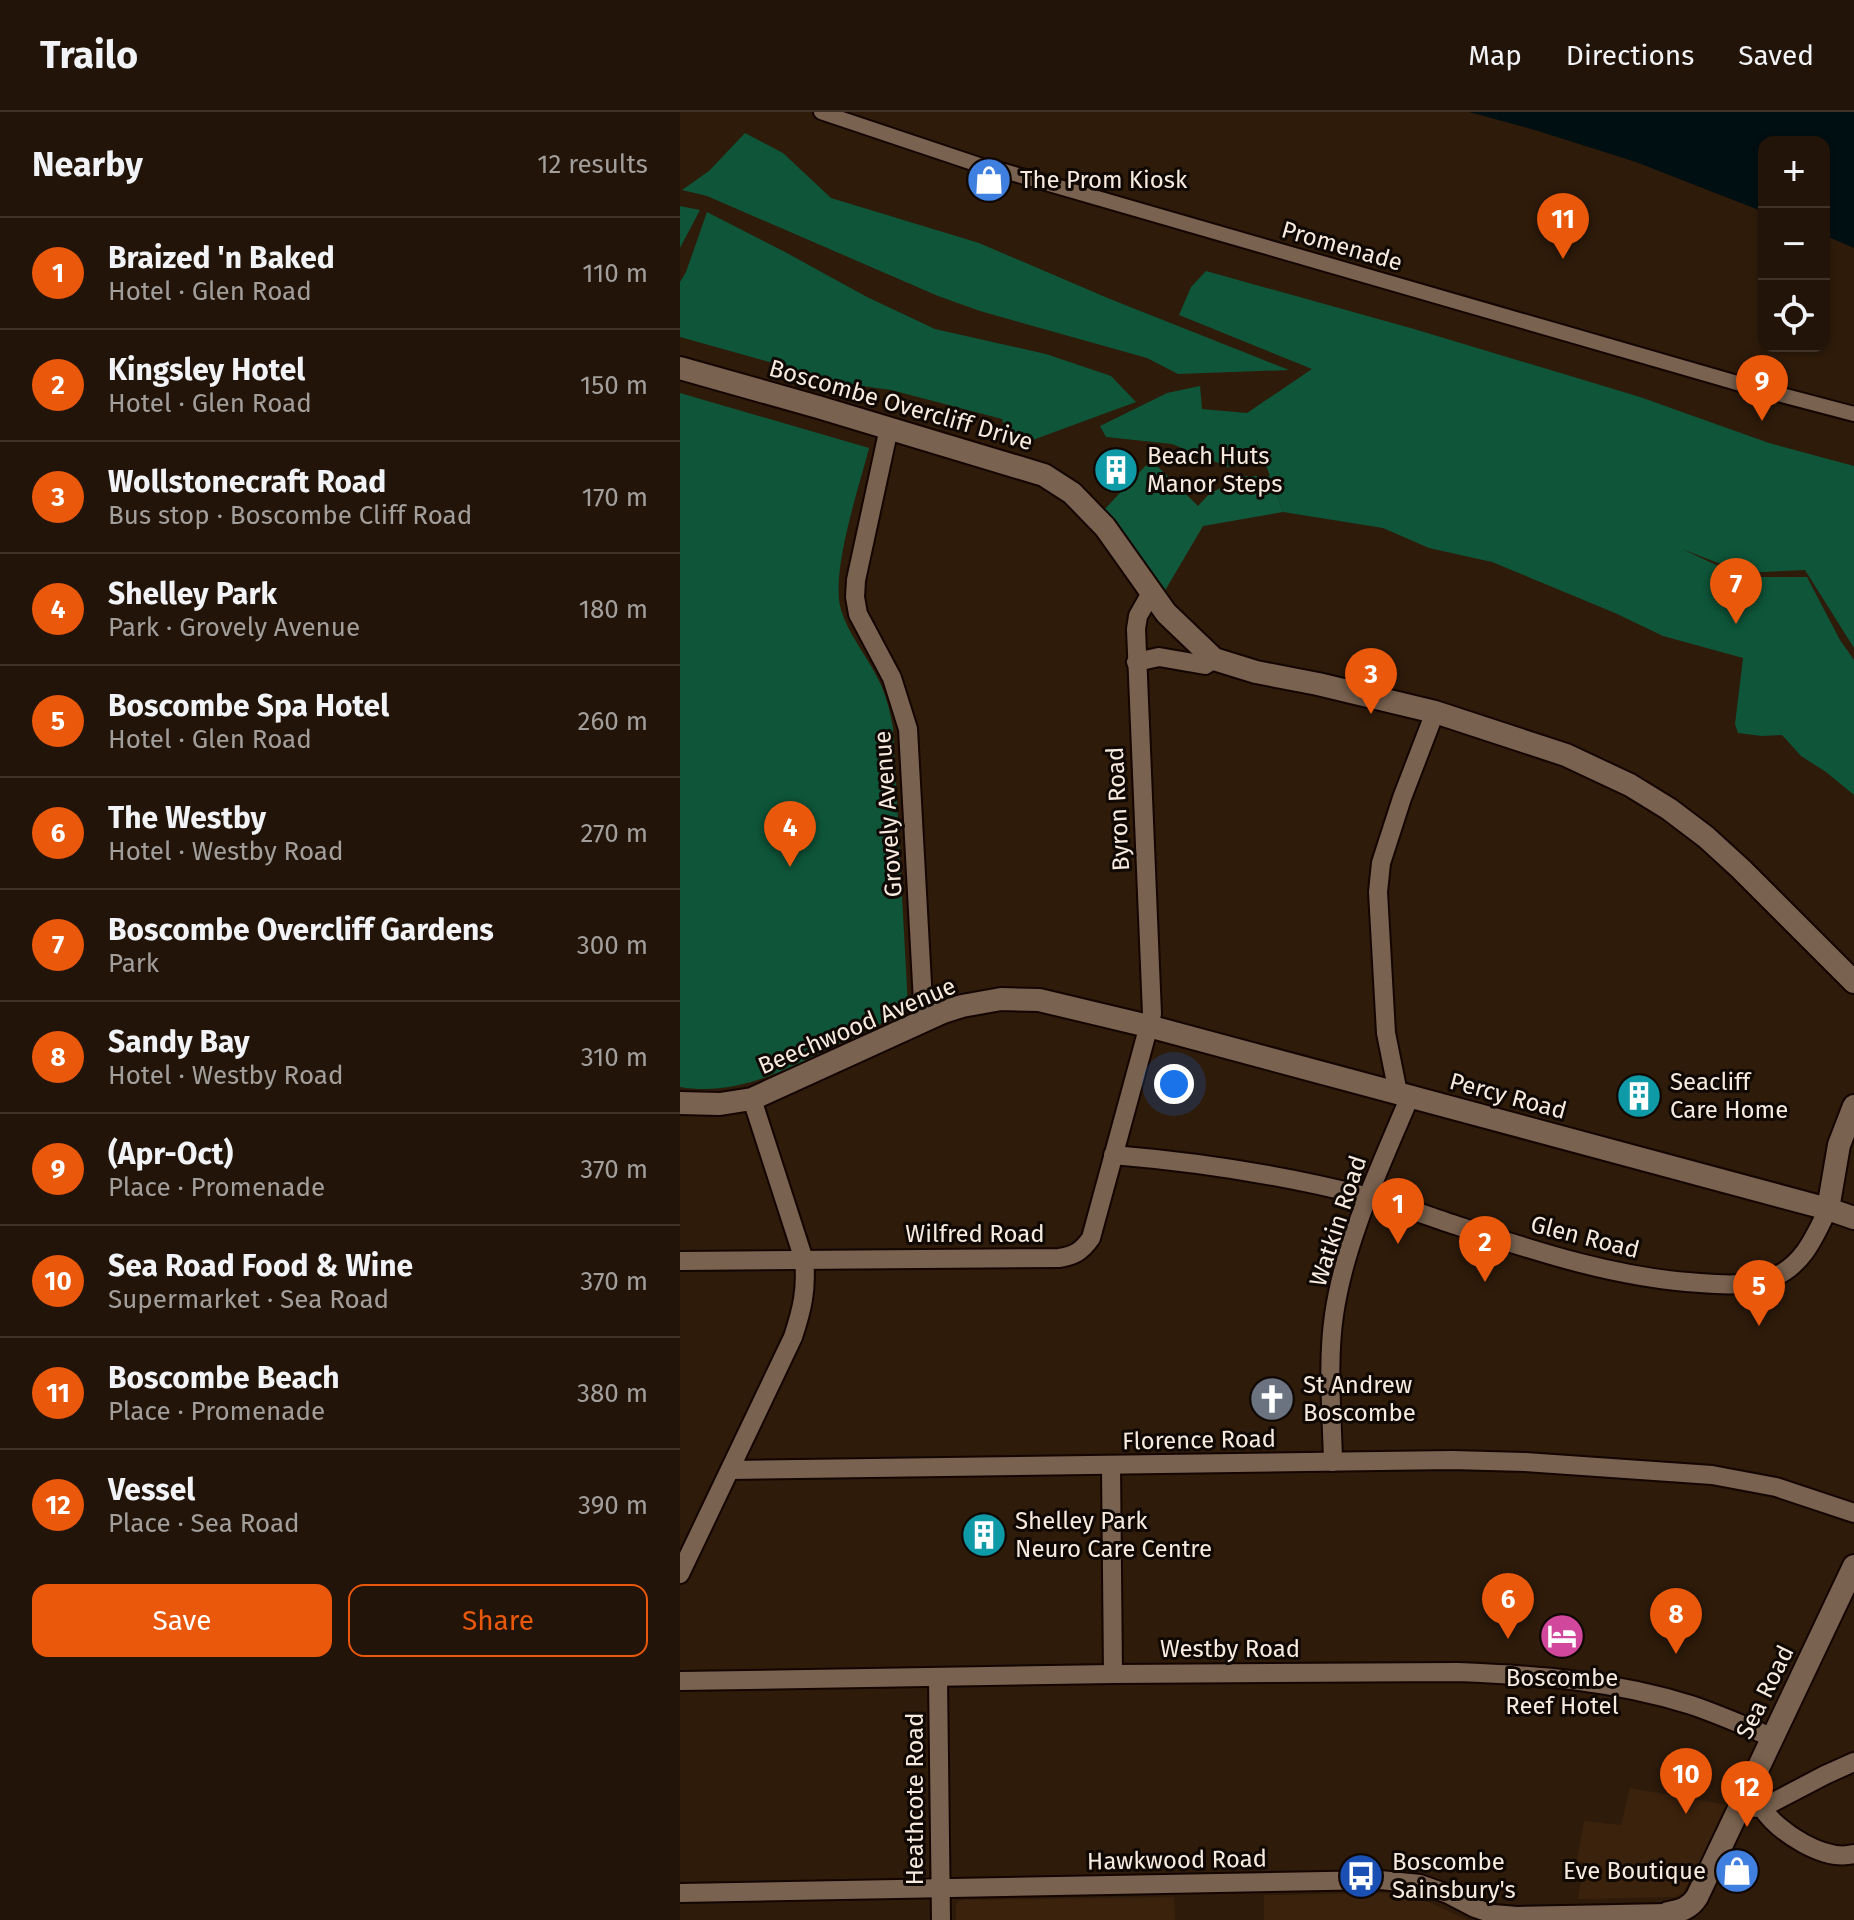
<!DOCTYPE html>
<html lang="en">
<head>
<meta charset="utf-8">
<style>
  body { margin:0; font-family:"Fira Sans",sans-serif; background:#2e2116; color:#f1f3f6 }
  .controls { position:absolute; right:24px; top:24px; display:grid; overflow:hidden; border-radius:16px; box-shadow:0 2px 6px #0004 }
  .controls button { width:72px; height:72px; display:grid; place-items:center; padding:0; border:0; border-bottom:2px solid #3f3329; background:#221408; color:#f1f3f6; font:40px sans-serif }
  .you { position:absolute; left:494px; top:972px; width:28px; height:28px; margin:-20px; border:6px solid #fff; border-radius:50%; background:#1a73e8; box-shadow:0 0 0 12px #1a73e833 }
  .badge { display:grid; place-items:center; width:52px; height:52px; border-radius:50%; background:#ea580c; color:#fff; font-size:26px; font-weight:700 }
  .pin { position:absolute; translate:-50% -66px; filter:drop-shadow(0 2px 4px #0008) }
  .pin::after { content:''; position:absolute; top:42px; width:28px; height:24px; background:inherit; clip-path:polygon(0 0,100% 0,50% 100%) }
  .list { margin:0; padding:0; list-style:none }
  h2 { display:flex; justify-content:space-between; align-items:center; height:104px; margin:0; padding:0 32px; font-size:34px }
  h2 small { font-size:26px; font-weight:400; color:#a29e9c }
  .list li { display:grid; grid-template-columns:52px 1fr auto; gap:24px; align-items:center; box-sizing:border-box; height:112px; padding:0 32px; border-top:2px solid #3f3329 }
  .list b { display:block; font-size:30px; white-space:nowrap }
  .list p { margin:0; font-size:26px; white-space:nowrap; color:#a29e9c }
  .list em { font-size:26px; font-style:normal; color:#a29e9c }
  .actions { display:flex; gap:16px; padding:24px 32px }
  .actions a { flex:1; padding:18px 0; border:2px solid #ea580c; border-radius:16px; text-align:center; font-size:28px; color:#ea580c }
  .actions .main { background:#ea580c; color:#fff }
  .icon { flex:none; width:44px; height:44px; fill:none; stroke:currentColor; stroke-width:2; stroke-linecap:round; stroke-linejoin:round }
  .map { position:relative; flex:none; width:1174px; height:1808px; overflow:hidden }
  header { display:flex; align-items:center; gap:48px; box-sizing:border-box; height:112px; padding:0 40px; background:#221408; border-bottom:2px solid #3f3329 }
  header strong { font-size:38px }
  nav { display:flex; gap:44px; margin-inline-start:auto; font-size:28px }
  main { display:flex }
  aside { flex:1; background:#221408 }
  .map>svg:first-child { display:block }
</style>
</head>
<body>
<header>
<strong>Trailo</strong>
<nav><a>Map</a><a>Directions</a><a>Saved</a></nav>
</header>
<main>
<aside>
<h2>Nearby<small>12 results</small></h2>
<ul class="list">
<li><span class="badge">1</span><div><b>Braized 'n Baked</b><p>Hotel · Glen Road</p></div><em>110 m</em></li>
<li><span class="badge">2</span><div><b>Kingsley Hotel</b><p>Hotel · Glen Road</p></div><em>150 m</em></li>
<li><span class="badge">3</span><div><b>Wollstonecraft Road</b><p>Bus stop · Boscombe Cliff Road</p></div><em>170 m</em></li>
<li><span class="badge">4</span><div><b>Shelley Park</b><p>Park · Grovely Avenue</p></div><em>180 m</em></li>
<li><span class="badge">5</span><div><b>Boscombe Spa Hotel</b><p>Hotel · Glen Road</p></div><em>260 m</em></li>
<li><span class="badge">6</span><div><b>The Westby</b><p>Hotel · Westby Road</p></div><em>270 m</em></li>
<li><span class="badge">7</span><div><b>Boscombe Overcliff Gardens</b><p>Park</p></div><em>300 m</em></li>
<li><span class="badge">8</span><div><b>Sandy Bay</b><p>Hotel · Westby Road</p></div><em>310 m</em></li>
<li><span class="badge">9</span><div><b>(Apr-Oct)</b><p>Place · Promenade</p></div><em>370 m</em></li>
<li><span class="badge">10</span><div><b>Sea Road Food &amp; Wine</b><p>Supermarket · Sea Road</p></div><em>370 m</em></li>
<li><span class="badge">11</span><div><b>Boscombe Beach</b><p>Place · Promenade</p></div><em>380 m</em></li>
<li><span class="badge">12</span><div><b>Vessel</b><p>Place · Sea Road</p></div><em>390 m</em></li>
</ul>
<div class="actions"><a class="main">Save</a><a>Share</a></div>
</aside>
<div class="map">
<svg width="1174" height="1808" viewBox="0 0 1174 1808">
  <rect width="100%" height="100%" fill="#2e1b0a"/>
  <g fill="#3b220c">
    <path d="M950,1676l97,17 -29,61 -15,27 -8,4 -97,2 6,-37 -7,-1 7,-40 37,4z"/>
    <path d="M704,1781l29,4 18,6 36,17h-203v-25z"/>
    <path d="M494,1785l1,23h-219v-14l1,-4 6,-2z"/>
  </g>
  <g fill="#0e5539">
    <path d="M65,21l38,20 48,45 148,45 131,56 179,71 -111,4 -31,-16 -167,-47 -42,-15 -231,-100 -25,-6 27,-19z"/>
    <path d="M0,94l20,4 -20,38z"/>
    <path d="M27,100l78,40 82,45 68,32 111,25 65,22 25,26 -106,39 -23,-9 -5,-13 -111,-29 -43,-6 -168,-47v-55l6,-10z"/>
    <path d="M526,159l208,58 226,68 129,46 85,23v182l-49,-78 -61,3 -62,-24 60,28h65l33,63 14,20v135l-28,-23 -25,-16 -19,-21 -20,1 -24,-3 -3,-9 8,-66 -80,-22 -48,-23 -123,-51 -63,-14 -46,-20 -100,-16 -27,-74 7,24 -35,5 -56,-23 -66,-7 -6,-11 67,-33 33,-7 2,23 45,4 65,-44 -133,-54 12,-28z"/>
    <path d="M0,281l189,55c-10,40 -39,124 -28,162 7,23 24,44 35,65 9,16 14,35 17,53l15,279 -7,7c-26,13 -52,25 -79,38 -44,22 -91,44 -142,35z"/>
  </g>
  <path fill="#11593d" d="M471,348l47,46 11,-12 34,-18h27l13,36 -80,14 -40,68 -62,-81z"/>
  <path fill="#000f12" d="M789,0h385v136l-30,-13v-93h-60v70l-128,-50 -101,-32z"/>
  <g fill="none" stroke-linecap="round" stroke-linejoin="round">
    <g stroke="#150500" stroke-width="18">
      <path id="pedestrian" d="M141,0l158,53 25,6 747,216 103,27"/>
    </g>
    <g stroke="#150500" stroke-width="22">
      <g id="minor">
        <path d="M209,316l-33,152 -1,17 3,17 34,64 16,51 16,291"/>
        <path d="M456,550l23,-5 46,8 9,-6"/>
        <path d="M718,981l-12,-60 -8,-141 3,-29 21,-65 33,-86"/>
        <path d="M433,1043c84,7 170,20 252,41 28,7 55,17 81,26 83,27 167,56 254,61 24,2 50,3 72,-5 31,-12 43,-42 56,-69"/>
        <path d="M0,1149l379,-3c15,-2 23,-7 32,-20l61,-224 -16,-385 2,-13 13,-23"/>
        <path d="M653,1350c-1,-48 -6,-99 1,-147 11,-76 47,-149 76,-219"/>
        <path d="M431,1354l2,208"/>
        <path d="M50,1358l722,-10 73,2 187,13 64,12 78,26"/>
        <path d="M0,1462l113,-237c9,-27 14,-48 11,-77l-52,-161"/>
        <path d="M258,1566l3,242"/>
        <path d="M0,1569l433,-7 345,-2c79,3 157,9 233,33 27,9 54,21 80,32"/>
        <path d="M1058,1695l24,1 63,-33 29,-13"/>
        <path d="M1082,1696c16,24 62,54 92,46"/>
        <path d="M0,1781l700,-13 40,4 28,10 27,14 18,6 24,2 151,-3"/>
      </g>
    </g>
    <g stroke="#150500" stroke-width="26">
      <g id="tertiary">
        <path d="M0,256l138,39 226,68 28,18 33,34 61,86 48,46 42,13 62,12 117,28 131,43 64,30 39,24 37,28 35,32 113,113"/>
        <path d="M0,991l40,1 32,-5 191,-87 19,-6 39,-7 38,1 109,26 680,183 26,9"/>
        <path d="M1148,1097l11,-64 15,-39"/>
        <path d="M988,1801c13,-2 22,-5 29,-16l157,-331"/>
      </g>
    </g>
    <use href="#pedestrian" stroke="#79624f" stroke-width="14"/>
    <use href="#minor" stroke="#79624f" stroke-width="18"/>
    <use href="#tertiary" stroke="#79624f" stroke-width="22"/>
  </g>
  <defs>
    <g id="shop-disc" transform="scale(2.3)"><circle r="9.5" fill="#3f7fe0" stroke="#100803"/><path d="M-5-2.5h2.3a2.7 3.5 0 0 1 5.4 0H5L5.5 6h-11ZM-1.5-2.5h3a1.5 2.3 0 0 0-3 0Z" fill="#fff"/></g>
    <g id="building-disc" transform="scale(2.3)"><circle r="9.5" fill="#0f9aa8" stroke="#100803"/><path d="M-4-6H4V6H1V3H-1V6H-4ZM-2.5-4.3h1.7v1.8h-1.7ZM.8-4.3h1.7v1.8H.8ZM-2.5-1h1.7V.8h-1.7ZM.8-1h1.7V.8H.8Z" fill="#fff"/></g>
    <g id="church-disc" transform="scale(2.3)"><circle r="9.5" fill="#6b7280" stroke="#100803"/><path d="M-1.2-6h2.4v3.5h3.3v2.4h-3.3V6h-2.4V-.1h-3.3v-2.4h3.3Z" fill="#fff"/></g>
    <g id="hotel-disc" transform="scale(2.3)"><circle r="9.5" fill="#d1479c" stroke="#100803"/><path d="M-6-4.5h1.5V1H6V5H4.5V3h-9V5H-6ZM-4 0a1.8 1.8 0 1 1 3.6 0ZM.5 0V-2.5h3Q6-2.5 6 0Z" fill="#fff"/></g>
    <g id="bus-disc" transform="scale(2.3)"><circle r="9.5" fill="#1a4fb4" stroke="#100803"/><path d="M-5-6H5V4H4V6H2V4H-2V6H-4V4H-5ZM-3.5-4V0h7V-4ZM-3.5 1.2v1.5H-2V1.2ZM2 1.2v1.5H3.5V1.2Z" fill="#fff"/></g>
  </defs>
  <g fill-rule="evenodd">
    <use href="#shop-disc" x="309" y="68"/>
    <use href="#building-disc" x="436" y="358"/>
    <use href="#building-disc" x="959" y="984"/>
    <use href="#church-disc" x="592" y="1287"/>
    <use href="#building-disc" x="304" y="1423"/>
    <use href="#hotel-disc" x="882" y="1524"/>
    <use href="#shop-disc" x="1057" y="1759"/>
    <use href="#bus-disc" x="681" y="1764"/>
  </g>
  <g text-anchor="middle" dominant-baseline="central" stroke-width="6" stroke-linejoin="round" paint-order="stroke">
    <g font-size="24" fill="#f7eadf" stroke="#100803" text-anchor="start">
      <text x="340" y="68">The Prom Kiosk</text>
      <text x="467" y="344">Beach Huts<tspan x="467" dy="28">Manor Steps</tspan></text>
      <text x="990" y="970">Seacliff<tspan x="990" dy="28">Care Home</tspan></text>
      <text x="623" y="1273">St Andrew<tspan x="623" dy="28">Boscombe</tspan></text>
      <text x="335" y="1409">Shelley Park<tspan x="335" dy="28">Neuro Care Centre</tspan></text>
      <text x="882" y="1566" text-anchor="middle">Boscombe<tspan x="882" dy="28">Reef Hotel</tspan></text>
      <text x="712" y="1750">Boscombe<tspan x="712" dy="28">Sainsbury's</tspan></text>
      <text x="1026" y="1759" text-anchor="end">Eve Boutique</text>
    </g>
    <g font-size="24" fill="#f7eadf" stroke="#100803">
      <text transform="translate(662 134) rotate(16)">Promenade</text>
      <text transform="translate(221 293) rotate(16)">Boscombe Overcliff Drive</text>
      <text transform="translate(438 697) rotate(-93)">Byron Road</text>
      <text transform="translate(208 702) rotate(-94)">Grovely Avenue</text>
      <text transform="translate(177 914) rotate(-23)">Beechwood Avenue</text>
      <text transform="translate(828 984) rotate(15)">Percy Road</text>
      <text transform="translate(658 1109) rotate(-72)">Watkin Road</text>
      <text x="295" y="1122">Wilfred Road</text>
      <text transform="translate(905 1125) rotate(14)">Glen Road</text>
      <text transform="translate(519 1328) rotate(-1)">Florence Road</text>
      <text x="550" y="1537">Westby Road</text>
      <text transform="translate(1085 1580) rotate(-64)">Sea Road</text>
      <text transform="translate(235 1687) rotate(-90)">Heathcote Road</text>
      <text transform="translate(497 1748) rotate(-1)">Hawkwood Road</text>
    </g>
  </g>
</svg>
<div class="controls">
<button>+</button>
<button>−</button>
<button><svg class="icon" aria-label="locate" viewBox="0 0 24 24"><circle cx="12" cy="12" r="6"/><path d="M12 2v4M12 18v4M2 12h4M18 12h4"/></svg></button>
</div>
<div class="you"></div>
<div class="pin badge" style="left:718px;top:1132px">1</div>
<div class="pin badge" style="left:805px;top:1170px">2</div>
<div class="pin badge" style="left:691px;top:602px">3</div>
<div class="pin badge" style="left:110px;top:755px">4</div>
<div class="pin badge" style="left:1079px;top:1214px">5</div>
<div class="pin badge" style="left:828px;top:1527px">6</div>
<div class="pin badge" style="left:1056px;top:512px">7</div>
<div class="pin badge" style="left:996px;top:1542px">8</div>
<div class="pin badge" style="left:1082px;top:309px">9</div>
<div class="pin badge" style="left:1006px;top:1702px">10</div>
<div class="pin badge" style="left:883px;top:147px">11</div>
<div class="pin badge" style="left:1067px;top:1715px">12</div>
</div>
</main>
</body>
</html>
